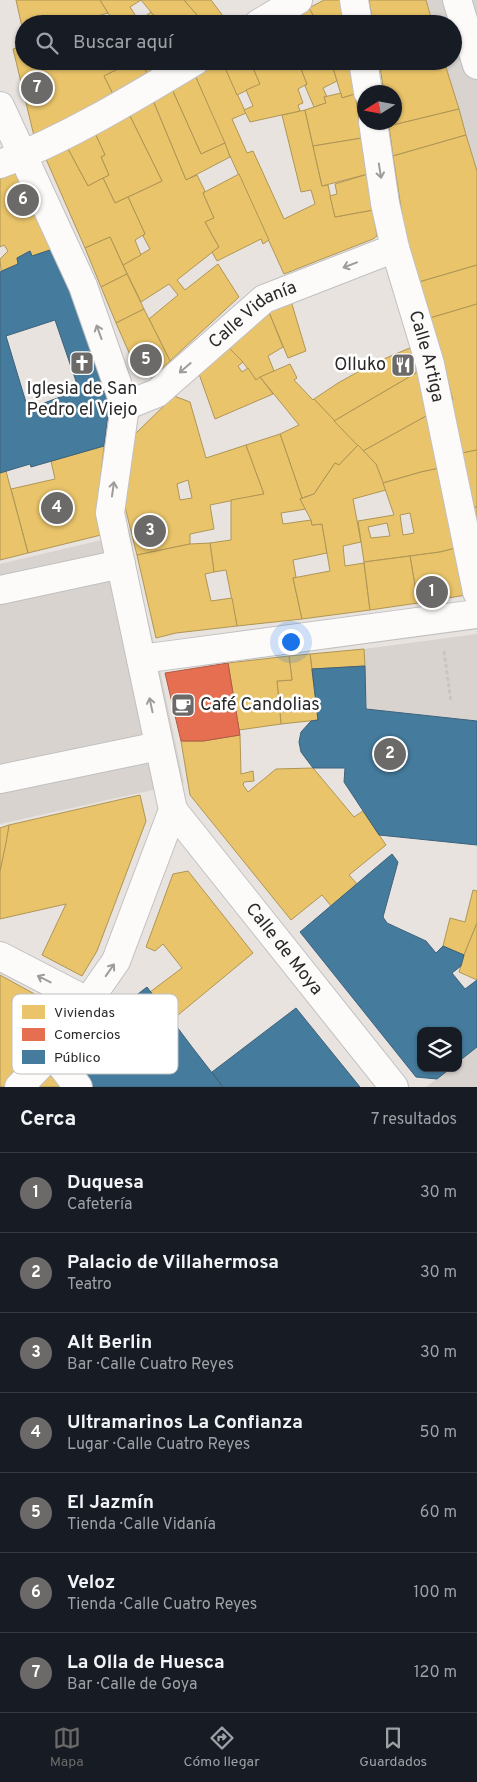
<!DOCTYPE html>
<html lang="es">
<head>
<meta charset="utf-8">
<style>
  body { margin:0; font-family:Overpass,sans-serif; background:#20242c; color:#f1f3f6 }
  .controls { position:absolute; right:15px; bottom:15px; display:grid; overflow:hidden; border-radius:10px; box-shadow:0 1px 4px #0004 }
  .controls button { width:45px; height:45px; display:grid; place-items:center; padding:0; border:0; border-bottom:1px solid #363941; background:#171b24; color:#f1f3f6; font:25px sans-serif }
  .compass { position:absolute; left:357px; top:85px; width:45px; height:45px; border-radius:50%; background:#171b24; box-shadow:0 1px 4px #0004; rotate:259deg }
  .you { position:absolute; left:290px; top:641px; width:18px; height:18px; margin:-12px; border:4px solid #fff; border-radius:50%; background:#1a73e8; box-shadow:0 0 0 8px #1a73e833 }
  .badge { display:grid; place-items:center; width:32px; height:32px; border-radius:50%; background:#6c6a69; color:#fff; font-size:16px; font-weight:700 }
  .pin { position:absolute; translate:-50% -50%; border:2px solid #fff; box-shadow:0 1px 5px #0006 }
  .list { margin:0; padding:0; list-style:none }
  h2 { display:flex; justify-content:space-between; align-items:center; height:65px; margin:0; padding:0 20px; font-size:21px }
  h2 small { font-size:16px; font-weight:400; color:#9ea1a6 }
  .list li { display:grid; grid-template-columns:32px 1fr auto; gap:15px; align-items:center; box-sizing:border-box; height:80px; padding:0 20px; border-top:1px solid #363941 }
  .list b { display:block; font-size:19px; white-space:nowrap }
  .list p { margin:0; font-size:16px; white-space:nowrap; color:#9ea1a6 }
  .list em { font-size:16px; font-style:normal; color:#9ea1a6 }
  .icon { flex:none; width:28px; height:28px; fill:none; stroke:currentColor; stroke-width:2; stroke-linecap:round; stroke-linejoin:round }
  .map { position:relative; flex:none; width:477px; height:1087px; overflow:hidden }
  .search { position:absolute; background:#171b24; box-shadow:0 1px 4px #0004; left:15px; right:15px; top:15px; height:55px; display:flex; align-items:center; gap:12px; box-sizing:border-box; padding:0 18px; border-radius:28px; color:#9ea1a6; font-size:19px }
  .sheet { height:625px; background:#171b24 }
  nav { display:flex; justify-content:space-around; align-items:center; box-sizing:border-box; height:70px; border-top:1px solid #363941; background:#171b24; font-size:14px; color:#9ea1a6 }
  nav a { display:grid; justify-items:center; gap:2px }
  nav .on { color:#6c6a69 }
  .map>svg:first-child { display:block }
</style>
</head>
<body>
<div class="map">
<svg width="477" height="1087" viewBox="0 0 477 1087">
  <rect width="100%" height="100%" fill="#e8e3df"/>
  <g fill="#d8d3cf">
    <path d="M426,0h51v171l-33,-110h9v-37h-20z"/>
    <path d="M127,534l30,122 27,127 -184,41v-260z"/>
    <path d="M477,634v87l-111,-12 -2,-60z"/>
    <path d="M477,1047v40h-51l25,-19h7v-6z"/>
  </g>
  <g fill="#e9c46a" stroke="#af9656" fill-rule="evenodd">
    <path d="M16,0h84l8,13 -38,11h-46v12z"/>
    <path d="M100,0h41l-11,7 9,14 12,-9 10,12h-46z"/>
    <path d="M141,0h43l21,24h-44z"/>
    <path d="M184,0h27l18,24h-24z"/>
    <path d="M324,0h17l4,24h-27l-9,-16z"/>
    <path d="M369,0h57l6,21 -9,3h-50z"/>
    <path d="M309,8l9,16h-36v-1z"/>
    <path d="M24,46v15h97l3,5 -20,10 9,18 -49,30 -30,12 -21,-87z"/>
    <path d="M121,61h19l11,18 -36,19 -11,-22 20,-10z"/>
    <path d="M140,61h38l-27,18z"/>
    <path d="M216,61h6l24,52 -14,6 15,34 6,-2 31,68 31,-15 -4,-14 -10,2 -19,-77 23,-5 17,76 6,-1 7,32 38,-7 4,26 -4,3 -89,35 -70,-153 -20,-48z"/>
    <path d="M222,61h28l10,23 -23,11z"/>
    <path d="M250,61h48l9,23 -9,5 5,14 -5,2 2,6 -50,11 -6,-12 9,-4 -7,-16 14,-6z"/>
    <path d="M298,61h33l6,20 -14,7 4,9h-3l2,6 -12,4 -9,-21 2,-2z"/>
    <path d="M331,61h19l5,33 -13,4z"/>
    <path d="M379,61h65l15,48 -70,17 -1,-4h6v-30h-10z"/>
    <path d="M194,73l31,70 -24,11 -30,-67z"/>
    <path d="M171,87l30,67 24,-11 5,14 -44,23 -34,-82z"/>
    <path d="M341,93l1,5 13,-4 7,44 -49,8 -8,-36 21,-7 -2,-6z"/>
    <path d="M152,98l34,82 11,-5 8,16 -2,2 11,25 -9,4 14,25 -42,33 8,10 33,-26 21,33 -69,64 -21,-42 29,-24 -9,-11 -28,18 -18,-37 27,-16 -7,-13 2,-2 -17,-37 34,-16 -34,-69z"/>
    <path d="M459,109l7,26 -73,21 -4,-30z"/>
    <path d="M128,112l34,69 -47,22 -12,-25 6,-3 -8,-18 4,-2 -11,-24z"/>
    <path d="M94,131l11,24 -4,2 8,18 -21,11 -21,-39z"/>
    <path d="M466,135l11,36v94l-58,17 -15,-55 -11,-71z"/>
    <path d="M362,138l6,36 -46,12 -9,-40z"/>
    <path d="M68,149l20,37 15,-8 12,25 13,-6 17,37 -10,6 6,15 -18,10 -13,-28 -25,11 -39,-89z"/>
    <path d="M19,169l34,80 -21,7 -2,-5 -13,7 1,6 -17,7 -1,-12 8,-8 -4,-6 -4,2v-70z"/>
    <path d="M239,174l30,66 -6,4 -2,-5 -44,22 -5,-9 7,-5 -14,-25 9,-4 -11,-25z"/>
    <path d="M368,174l5,36 -38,7 -5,-21 7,-2 -2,-10z"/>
    <path d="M110,237l17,37 -26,13 -16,-39z"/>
    <path d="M477,265v39l-47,14 -11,-36z"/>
    <path d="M127,274l17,35 -28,14 -15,-36z"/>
    <path d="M291,301l15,50 -18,7 -20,-48z"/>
    <path d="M477,304v146l-15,3 -15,-52 6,-1 -23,-82z"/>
    <path d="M144,309l26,52 -18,17 -14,-5 -22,-50z"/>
    <path d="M268,310l15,37 -15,9 6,15 -18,9 -14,-19 -14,-14z"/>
    <path d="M228,347l15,15 -5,4 4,6 6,-4 8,12 4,-3 13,17 -58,25 -16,-45z"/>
    <path d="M412,347l7,23 -3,3 -82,48 -20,-22 24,-16 34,-19z"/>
    <path d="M290,364l7,14 -3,2 19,20 1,-1 44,46 -19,20 -4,-2 -21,31 -12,4 -22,-64 19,-9 -39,-48z"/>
    <path d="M419,370l9,45 -65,36 -29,-30 82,-48z"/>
    <path d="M174,396l16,6 16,56 40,-13 18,49 -54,11 4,24 -24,5v10l-53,11 -12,-48 9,-72zM188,480l4,18 -12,2 -3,-16z"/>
    <path d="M428,415l12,53 -19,4 -38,11 -7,-19 -13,-13z"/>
    <path d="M280,434l22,64 -2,1 6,10 -25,4 2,11 28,-4 1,5 10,-1 5,29 -34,7 3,17 -3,1 9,41 -65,7 -11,-56 -12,2 -4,-29 21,-3v-40l33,-6 -18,-49z"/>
    <path d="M358,445l18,19 10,26 -33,9 8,43 -18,4 2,20 19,-3 6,47 -68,9 -9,-41 37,-7 -8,-47 -10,1 -1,-5 -11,-21 14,-5 21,-31 4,2z"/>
    <path d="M104,446l-7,68 4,21 -73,18 -17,-64 44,-10 -4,-18z"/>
    <path d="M477,450v57h-3l-12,-54z"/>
    <path d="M440,468l16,80 -16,4 -76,10 -6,-41 36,-6 -11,-32 38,-11zM410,513l4,20 -11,2 -3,-20zM387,523l3,13 -19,2 -3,-11z"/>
    <path d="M6,471l22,82 -28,7v-87z"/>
    <path d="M471,507h6v41z"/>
    <path d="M210,543l4,29 -9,2 6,27 21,-3 5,28 -61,7 -20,5 -19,-83 53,-11z"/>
    <path d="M456,548l10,47 -48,8 -8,-47 30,-4z"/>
    <path d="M410,556l8,47 -48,7 -6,-48z"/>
    <path d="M364,649l1,17 -53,3 -2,-15z"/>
    <path d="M310,654l8,66 -37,4 -4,-43 15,-1 -3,-24z"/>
    <path d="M289,656l3,24 -15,1 4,43 -42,6 -11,-67z"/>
    <path d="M240,735l1,39 12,-3 1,10 -10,1 -1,3 5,7 28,-23 37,-1 41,49 9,-6 23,34 -37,30 8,9 -26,22 -9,-11 -31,25 -101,-125 -9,-54h22z"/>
    <path d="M140,795l6,26 -49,130 -15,25 -40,-21 24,-51 -66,15v-48l9,-46z"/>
    <path d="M9,825l-3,18 -6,28v-43z"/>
    <path d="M188,871l65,82 -81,67 -22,-28 32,-24 -19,-24 -8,7 -9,-4 27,-73z"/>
    <path d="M473,890l4,1v32l-13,32 -21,-9 7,-28 15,4z"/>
    <path d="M477,923v57l-18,-8 5,-17z"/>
    <path d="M0,975l62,34 -33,55 -22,23h-7z"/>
    <path d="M45,1075l8,1 9,11h-29z"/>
  </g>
  <path fill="#e76f51" stroke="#ae5a45" d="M228,663l12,72 -37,6h-22l-16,-68z"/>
  <g fill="#457b9d" stroke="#3d627a" fill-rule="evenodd">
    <path d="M53,249l18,41 38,117 -5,39 -73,21 -1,-3 -30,9v-201l18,-8 -1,-6 13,-7 2,5zM55,320l24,70 -51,19 -22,-73z"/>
    <path d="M365,666l1,43 111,12v124l-98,-10 -35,-53 1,-14h-32l-12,-16 -2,-10 2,-10 10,-11 7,-1 -6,-51z"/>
    <path d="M392,854l6,8 -15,55 4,6 39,18 10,12 7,-7 21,9 -3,11 -9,7 13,16 12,-9v67l-19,15v-31h-37v37h30l-14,11 -21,-2 -116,-145z"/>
    <path d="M147,987l45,60 31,40h-132l-27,-36z"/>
    <path d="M296,1008l64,79h-137l-11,-15z"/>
  </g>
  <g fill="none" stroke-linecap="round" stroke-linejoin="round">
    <g stroke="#c1c0c1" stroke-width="30">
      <g id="street">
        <path d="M354,0l4,24"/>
        <path d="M457,0l20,65"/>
        <path d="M258,24l40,-24"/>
        <path d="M363,61l5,31"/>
        <path d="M0,106l83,180 42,120 -15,107 63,297 -57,151 -64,92 -33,34"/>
        <path id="s1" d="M373,122l12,81 10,45 35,116 47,228"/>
        <path d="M0,164c68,-26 133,-66 195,-103"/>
        <path id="s2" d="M125,406l32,-13 107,-94 131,-51"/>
        <path d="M0,590l121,-26"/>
        <path d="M141,659l336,-45"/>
        <path d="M0,779l159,-33"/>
        <path id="s3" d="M173,810l221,277"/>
        <path d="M0,956l87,45"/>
        <path d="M52,1053l26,34"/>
      </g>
    </g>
    <path stroke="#c6c5c5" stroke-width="3" stroke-dasharray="4 2.5" stroke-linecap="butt" d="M444,651l7,51"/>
    <use href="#street" stroke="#fcfbfa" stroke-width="28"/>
  </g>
  <defs><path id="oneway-shaft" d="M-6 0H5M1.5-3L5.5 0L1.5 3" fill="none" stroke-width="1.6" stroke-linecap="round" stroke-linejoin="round" transform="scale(1.25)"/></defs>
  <g stroke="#9d9c9c">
    <use href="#oneway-shaft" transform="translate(380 171) rotate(81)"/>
    <use href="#oneway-shaft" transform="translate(350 265) rotate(159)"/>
    <use href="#oneway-shaft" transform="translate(99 332) rotate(-110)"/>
    <use href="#oneway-shaft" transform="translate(185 368) rotate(139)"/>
    <use href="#oneway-shaft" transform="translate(113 489) rotate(-82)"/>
    <use href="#oneway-shaft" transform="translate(151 705) rotate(-102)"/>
    <use href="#oneway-shaft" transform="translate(110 970) rotate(-55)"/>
    <use href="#oneway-shaft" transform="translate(44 979) rotate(-153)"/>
  </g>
  <defs>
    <g id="church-square" transform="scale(1.25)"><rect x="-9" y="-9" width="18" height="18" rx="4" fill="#6c6a69" stroke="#fff"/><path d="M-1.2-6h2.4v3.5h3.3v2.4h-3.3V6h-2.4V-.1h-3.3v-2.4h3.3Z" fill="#fff"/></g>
    <g id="restaurant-square" transform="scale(1.25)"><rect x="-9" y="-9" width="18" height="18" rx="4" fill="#6c6a69" stroke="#fff"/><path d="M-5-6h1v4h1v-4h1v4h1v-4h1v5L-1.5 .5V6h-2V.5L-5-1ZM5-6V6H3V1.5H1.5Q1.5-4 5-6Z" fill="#fff"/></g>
    <g id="cafe-square" transform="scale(1.25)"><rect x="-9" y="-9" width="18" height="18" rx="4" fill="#6c6a69" stroke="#fff"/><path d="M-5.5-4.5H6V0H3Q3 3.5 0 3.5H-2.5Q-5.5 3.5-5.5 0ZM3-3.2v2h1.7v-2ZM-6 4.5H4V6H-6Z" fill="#fff"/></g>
  </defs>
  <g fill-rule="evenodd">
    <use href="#church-square" x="82" y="363"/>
    <use href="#restaurant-square" x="403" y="365"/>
    <use href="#cafe-square" x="183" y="705"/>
  </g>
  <g text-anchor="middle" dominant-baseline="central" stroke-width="5" stroke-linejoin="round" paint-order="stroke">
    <g font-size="18" fill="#292929" stroke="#fff">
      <text stroke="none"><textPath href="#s2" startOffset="159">Calle Vidanía</textPath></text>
      <text stroke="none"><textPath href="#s1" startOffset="241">Calle Artiga</textPath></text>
      <text stroke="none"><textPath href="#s3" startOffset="178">Calle de Moya</textPath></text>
    </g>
    <g font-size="18" fill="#292929" stroke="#fff" text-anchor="end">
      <text x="386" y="365">Olluko</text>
      <text x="82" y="389" text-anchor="middle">Iglesia de San<tspan x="82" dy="21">Pedro el Viejo</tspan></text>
      <text x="200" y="705" text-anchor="start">Café Candolias</text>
    </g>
  </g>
  <rect x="12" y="994" width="166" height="80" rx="8" fill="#fff" stroke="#bfbfbf" stroke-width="1"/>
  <rect x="22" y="1005" width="23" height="14" fill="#e9c46a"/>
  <rect x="22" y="1028" width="23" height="13" fill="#e76f51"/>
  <rect x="22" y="1050" width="23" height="14" fill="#457b9d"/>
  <g font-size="14" fill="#292929">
    <text x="54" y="1017">Viviendas</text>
    <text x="54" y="1039">Comercios</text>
    <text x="54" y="1062">Público</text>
  </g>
</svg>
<div class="controls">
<button><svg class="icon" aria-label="layers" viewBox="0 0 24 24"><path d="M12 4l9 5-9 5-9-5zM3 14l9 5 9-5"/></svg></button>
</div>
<svg class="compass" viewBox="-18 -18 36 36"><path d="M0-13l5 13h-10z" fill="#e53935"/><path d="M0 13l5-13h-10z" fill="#9ea1a6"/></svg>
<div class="you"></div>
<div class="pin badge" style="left:432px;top:592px">1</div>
<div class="pin badge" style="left:390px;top:754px">2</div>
<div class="pin badge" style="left:150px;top:531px">3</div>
<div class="pin badge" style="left:57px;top:508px">4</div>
<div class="pin badge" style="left:146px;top:360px">5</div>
<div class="pin badge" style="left:23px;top:200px">6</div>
<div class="pin badge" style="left:37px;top:88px">7</div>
<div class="search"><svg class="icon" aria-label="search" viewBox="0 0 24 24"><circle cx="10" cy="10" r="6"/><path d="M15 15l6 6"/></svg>Buscar aquí</div>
</div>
<section class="sheet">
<h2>Cerca<small>7 resultados</small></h2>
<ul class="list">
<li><span class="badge">1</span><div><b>Duquesa</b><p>Cafetería</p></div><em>30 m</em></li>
<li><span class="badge">2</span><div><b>Palacio de Villahermosa</b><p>Teatro</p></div><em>30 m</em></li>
<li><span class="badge">3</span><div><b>Alt Berlin</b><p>Bar · Calle Cuatro Reyes</p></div><em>30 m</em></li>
<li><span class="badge">4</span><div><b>Ultramarinos La Confianza</b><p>Lugar · Calle Cuatro Reyes</p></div><em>50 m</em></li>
<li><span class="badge">5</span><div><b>El Jazmín</b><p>Tienda · Calle Vidanía</p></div><em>60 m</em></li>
<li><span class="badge">6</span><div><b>Veloz</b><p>Tienda · Calle Cuatro Reyes</p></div><em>100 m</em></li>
<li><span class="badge">7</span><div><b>La Olla de Huesca</b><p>Bar · Calle de Goya</p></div><em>120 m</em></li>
</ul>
</section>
<nav>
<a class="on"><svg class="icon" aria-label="map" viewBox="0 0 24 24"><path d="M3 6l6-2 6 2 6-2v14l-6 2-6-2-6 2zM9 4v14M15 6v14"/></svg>Mapa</a>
<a><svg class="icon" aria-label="directions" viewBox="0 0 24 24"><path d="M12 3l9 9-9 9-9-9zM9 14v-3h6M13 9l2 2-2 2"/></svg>Cómo llegar</a>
<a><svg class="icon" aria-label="saved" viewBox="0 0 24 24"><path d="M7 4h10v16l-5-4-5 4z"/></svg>Guardados</a>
</nav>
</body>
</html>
